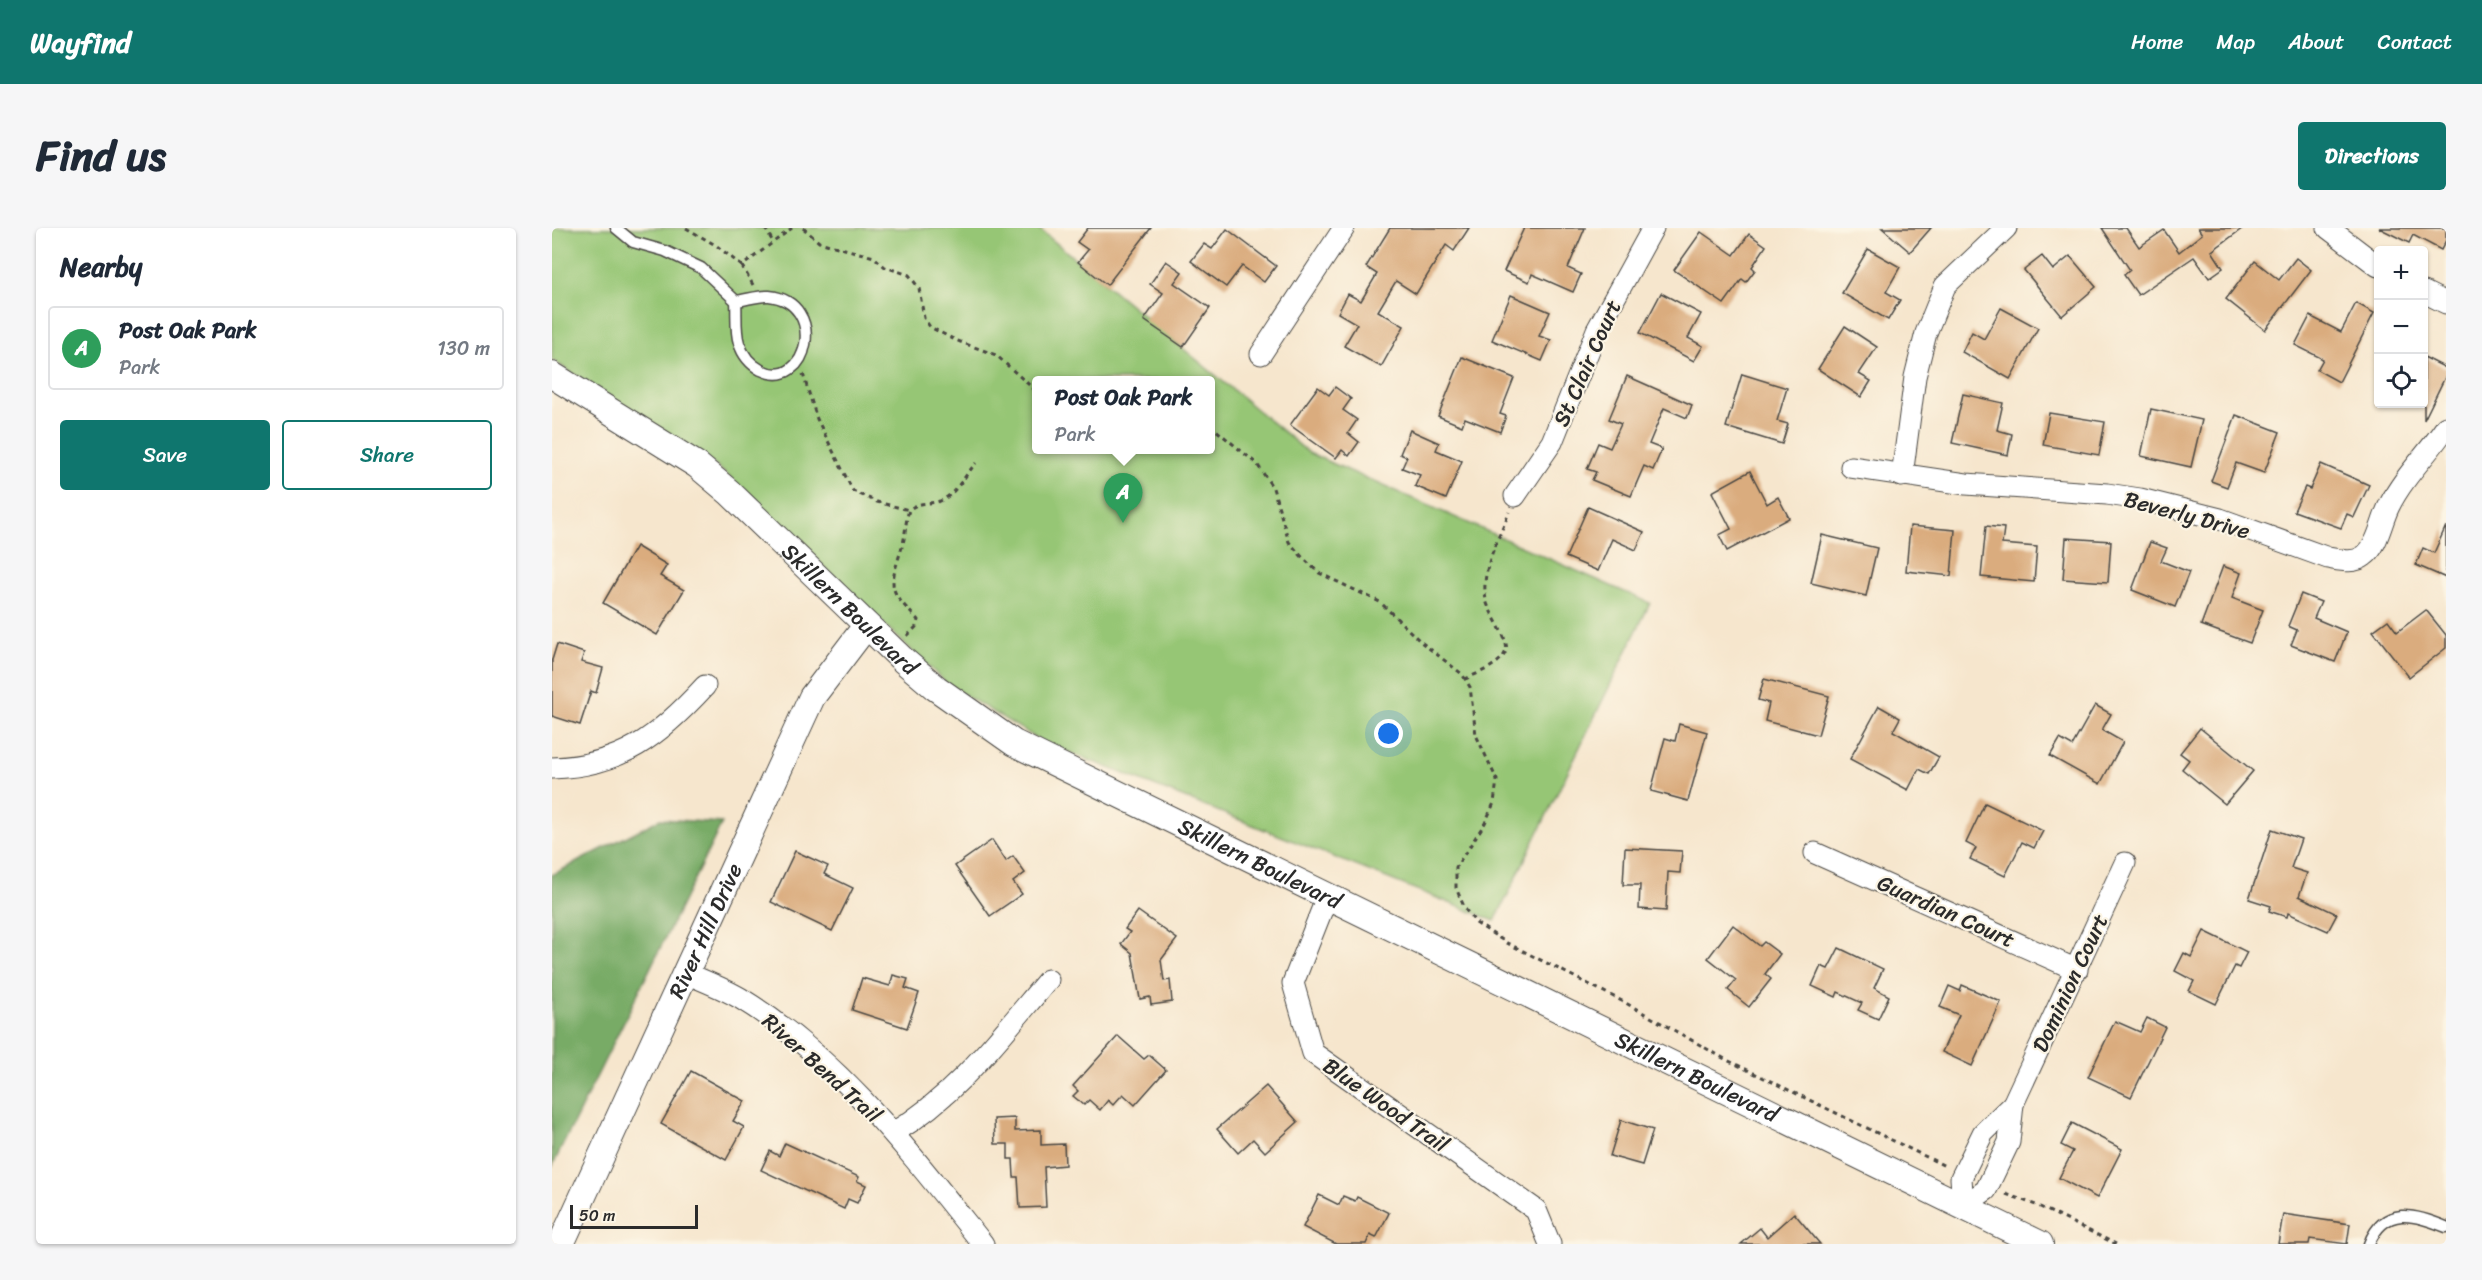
<!DOCTYPE html>
<html lang="en">
<head>
<meta charset="utf-8">
<style>
  body { margin:0; font-family:Sriracha,sans-serif; background:#f6f6f7; color:#1f2937 }
  .controls { position:absolute; right:18px; top:18px; display:grid; overflow:hidden; border-radius:6px; box-shadow:0 2px 4px #0004 }
  .controls button { width:54px; height:54px; display:grid; place-items:center; padding:0; border:0; border-bottom:2px solid #e0e1e3; background:#fff; color:#1f2937; font:30px sans-serif }
  .scale { position:absolute; left:18px; bottom:15px; width:128px; box-sizing:border-box; padding-left:6px; border:3px solid #2b2b2b; border-top:0; font-size:16px; line-height:21px; white-space:nowrap; color:#2b2b2b; -webkit-text-stroke:4px #fcf5e5; paint-order:stroke }
  .you { position:absolute; left:837px; top:506px; width:21px; height:21px; margin:-15px; border:4px solid #fff; border-radius:50%; background:#1a73e8; box-shadow:0 0 0 9px #1a73e833 }
  .badge { display:grid; place-items:center; width:39px; height:39px; border-radius:50%; background:#0f766e; color:#fff; font-size:20px; font-weight:700 }
  .pin { position:absolute; translate:-50% -50px; filter:drop-shadow(0 2px 3px #0008) }
  .pin::after { content:''; position:absolute; top:32px; width:21px; height:18px; background:inherit; clip-path:polygon(0 0,100% 0,50% 100%) }
  .popup { position:absolute; left:480px; top:148px; width:183px; height:78px; box-sizing:border-box; display:grid; place-content:center; border-radius:6px; background:#fff; filter:drop-shadow(0 2px 4px #0005); font-size:20px; white-space:nowrap; color:#747a83 }
  .popup b { font-size:22px; color:#1f2937 }
  .popup::after { content:''; position:absolute; left:50%; top:100%; margin-left:-12px; border:12px solid transparent; border-top-color:#fff }
  .list { margin:0; padding:0; list-style:none }
  h2 { display:flex; justify-content:space-between; align-items:center; height:78px; margin:0; padding:0 24px; font-size:26px }
  h2 small { font-size:20px; font-weight:400; color:#747a83 }
  .list li { display:grid; grid-template-columns:39px 1fr auto; gap:18px; align-items:center; box-sizing:border-box; height:84px; margin:0 12px 12px; padding:0 12px; border:2px solid #e0e1e3; border-radius:6px }
  .list b { display:block; font-size:22px; white-space:nowrap }
  .list p { margin:0; font-size:20px; white-space:nowrap; color:#747a83 }
  .list em { font-size:20px; font-style:normal; color:#747a83 }
  .actions { display:flex; gap:12px; padding:18px 24px }
  .actions a { flex:1; padding:14px 0; border:2px solid #0f766e; border-radius:6px; text-align:center; font-size:21px; color:#0f766e }
  .actions .main { background:#0f766e; color:#fff }
  .icon { flex:none; width:33px; height:33px; fill:none; stroke:currentColor; stroke-width:2; stroke-linecap:round; stroke-linejoin:round }
  .map { position:relative; flex:none; width:1894px; height:1016px; overflow:hidden; border-radius:6px }
  header { display:flex; align-items:center; gap:36px; box-sizing:border-box; height:84px; padding:0 30px; background:#0f766e; color:#fff }
  header strong { font-size:28px }
  nav { display:flex; gap:33px; margin-inline-start:auto; font-size:21px }
  .intro { display:flex; align-items:center; justify-content:space-between; box-sizing:border-box; height:144px; padding:0 36px }
  h1 { margin:0; font-size:42px }
  .button { padding:15px 27px; border-radius:6px; background:#0f766e; color:#fff; font-size:21px; font-weight:700 }
  main { display:flex; gap:36px; padding:0 36px }
  aside { flex:1; background:#fff; border-radius:6px; box-shadow:0 2px 4px #0004 }
  .map>svg:first-child { display:block }
</style>
</head>
<body>
<header>
<strong>Wayfind</strong>
<nav><a>Home</a><a>Map</a><a>About</a><a>Contact</a></nav>
</header>
<div class="intro"><h1>Find us</h1><a class="button">Directions</a></div>
<main>
<aside>
<h2>Nearby<small></small></h2>
<ul class="list">
<li><span class="badge" style="background:#2e9e5b">A</span><div><b>Post Oak Park</b><p>Park</p></div><em>130 m</em></li>
</ul>
<div class="actions"><a class="main">Save</a><a>Share</a></div>
</aside>
<div class="map">
<svg width="1894" height="1016" viewBox="0 0 1894 1016">
  <rect width="100%" height="100%" fill="#fcf5e5"/>
  <filter id="ink" filterUnits="userSpaceOnUse"><feTurbulence type="fractalNoise" baseFrequency=".0167" numOctaves="2"/><feDisplacementMap in="SourceGraphic" scale="12" xChannelSelector="R" yChannelSelector="G"/><feConvolveMatrix kernelMatrix="1 2 1 2 8 2 1 2 1" color-interpolation-filters="sRGB"/></filter>
  <filter id="wash" filterUnits="userSpaceOnUse"><feTurbulence type="fractalNoise" baseFrequency=".008" numOctaves="4" result="noise"/><feDisplacementMap in="SourceGraphic" scale="24" xChannelSelector="R" yChannelSelector="G"/><feGaussianBlur stdDeviation="1.35" result="paint"/><feColorMatrix in="noise" values="0 0 0 0 0 0 0 0 0 0 0 0 0 0 0 0 0 1.4 0 .05"/><feComposite in="paint" operator="in"/></filter>
  <g filter="url(#wash)">
    <rect width="100%" height="100%" fill="#f6e6cd"/>
    <path fill="#96c675" stroke="#607850" stroke-width="1.5" fill-rule="evenodd" d="M0,0h486l271,225 341,150 -155,318 -454,-180 -93,-56 -229,-217 -167,-108zM484,152h174v70h-174z"/>
    <path fill="#78ab66" stroke="#526b48" stroke-width="1.5" d="M108,591l62,4 -170,344v-292z"/>
    <g id="blocks">
      <g fill="#daac7e">
        <path d="M536,0h63l-44,57 -29,-23 10,-12 -11,-8z"/>
        <path d="M838,0h79l-15,23 -8,-6 -30,49 -20,-13 -18,30 26,15 -23,41 -37,-21 13,-22 -19,-11 10,-19 13,7 16,-27 -11,-7z"/>
        <path d="M972,0h61l-17,40 13,6 -8,18 -41,-18 -3,8 -25,-11z"/>
        <path d="M1330,0h49l-21,24z"/>
        <path d="M1550,0h24l13,19 25,-17 15,22 23,-18 -4,-6h45l-31,23 11,17 -14,10 -15,-21 -56,38 -14,-20 6,-5z"/>
        <path d="M1827,0h67v12l-5,10 -28,-15 -4,8z"/>
        <path d="M675,1l49,37 -12,16 -22,-16 -16,21 -35,-26 13,-17 8,5z"/>
        <path d="M1149,4l33,23 15,-21 17,12 -14,21 3,3 -9,12 -4,-3 -18,25 -50,-34z"/>
        <path d="M1316,21l32,18 -14,25 14,8 -12,20 -46,-27z"/>
        <path d="M1490,28l11,14 17,-14 26,31 -34,29 -38,-46z"/>
        <path d="M1744,30l15,12 -46,60 -39,-31 29,-38 24,19z"/>
        <path d="M614,33l16,11 -8,11 36,25 -27,39 -39,-27 19,-27 -13,-9z"/>
        <path d="M1109,65l40,21 -13,24 15,8 -9,15 -54,-28z"/>
        <path d="M959,67l39,17 -11,24 12,4 -9,21 -50,-21z"/>
        <path d="M1804,75l18,10 -35,69 -22,-12 6,-11 -28,-14 15,-29 31,16z"/>
        <path d="M1449,80l37,20 -28,51 -48,-27 10,-20 12,7z"/>
        <path d="M1293,98l32,21 -18,27 12,7 -10,16 -43,-28z"/>
        <path d="M910,129l52,21 -14,36 6,2 -6,16 -35,-14 -3,8 -24,-10z"/>
        <path d="M1872,129l22,11v7l-22,45z"/>
        <path d="M1190,146l45,14 -10,33 11,3 -6,20 -56,-17z"/>
        <path d="M1075,148l65,29 -5,13 -23,-10 -15,36 13,5 -9,21 -9,-4 -13,30 -39,-16 4,-8 -9,-3 11,-26 12,5 11,-24 -12,-5z"/>
        <path d="M766,159l11,8 6,-8 16,12 -8,11 14,10 -9,13 11,9 -10,14 -7,-6 -6,8 -46,-33z"/>
        <path d="M1411,166l40,9 -6,27 15,4 -4,21 -56,-12z"/>
        <path d="M1599,181l51,11 -11,47 -50,-11z"/>
        <path d="M1497,185l56,9 -6,33 -56,-10z"/>
        <path d="M1684,187l44,17 -16,41 -28,-10 -9,24 -16,-6z"/>
        <path d="M858,202l29,13 -3,7 26,11 -16,38 -31,-13 5,-11 -18,-7 5,-11 -7,-3z"/>
        <path d="M1769,236l48,21 -15,32 -7,-3 -6,14 -47,-17 11,-24 5,2z"/>
        <path d="M1198,243l17,33 11,-7 11,21 -62,33 -8,-16 12,-6 -19,-37z"/>
        <path d="M1036,279l56,25 -8,18 -24,-11 -14,32 -32,-14z"/>
        <path d="M1358,298l45,4 -4,46 -45,-5z"/>
        <path d="M1434,298l18,2 -2,16 35,3 -3,35 -53,-5z"/>
        <path d="M1894,298v52l-30,-13 7,-17 11,5z"/>
        <path d="M1270,307l55,13 -11,48 -55,-13z"/>
        <path d="M1514,310l45,3 -3,41 -45,-3z"/>
        <path d="M1598,314l17,6 -6,13 28,11 -14,35 -43,-17z"/>
        <path d="M84,318l31,19 -7,11 24,14 -27,45 -54,-32z"/>
        <path d="M1671,338l18,7 -9,25 31,12 -13,33 -49,-18z"/>
        <path d="M1749,366l20,8 -7,16 33,14 -12,30 -44,-17 6,-15 -9,-4z"/>
        <path d="M1874,382l20,25v13l-37,29 -36,-46 15,-11 9,12z"/>
        <path d="M5,416l27,9 -3,9 22,6 -7,25 -5,-2 -11,34 -28,-9v-56z"/>
        <path d="M1212,451l65,17 -11,39 -53,-14 4,-18 -11,-3z"/>
        <path d="M1543,477l16,9 -9,16 21,12 -23,42 -50,-28 10,-17 12,7z"/>
        <path d="M1327,478l21,12 -7,13 46,26 -10,17 -10,-5 -11,21 -58,-31z"/>
        <path d="M1127,496l28,8 -19,69 -37,-10 14,-53 10,3z"/>
        <path d="M1648,500l53,43 -28,33 -43,-35 7,-9 -9,-7z"/>
        <path d="M1433,575l58,28 -9,17 -12,-6 -17,34 -35,-17 6,-11 -10,-5z"/>
        <path d="M1720,601l29,10 -10,29 16,5 -8,23 38,18 -9,17 -40,-18 -1,4 -18,-6 2,-5 -22,-7z"/>
        <path d="M440,612l14,21 7,-5 12,17 -12,9 9,12 -32,22 -35,-50z"/>
        <path d="M1073,620l57,3 -2,22 -12,-1 -2,39 -27,-2 1,-24h-17z"/>
        <path d="M243,623l33,15 -4,8 29,14 -21,43 -61,-29z"/>
        <path d="M586,683l39,28 -16,21 3,21 6,-1 2,22 -21,3 -1,-8 -10,2 -8,-46 -11,-9 9,-12 -5,-3z"/>
        <path d="M1181,697l27,21 4,-4 16,12 -15,20 6,5 -22,28 -21,-17 8,-10 -28,-22z"/>
        <path d="M1652,703l43,21 -8,16 -4,-2 -19,38 -27,-13 5,-10 -19,-10 9,-18 7,4z"/>
        <path d="M1287,720l44,21 -9,19 15,8 -11,23 -20,-9 4,-7 -24,-11 -2,5 -24,-11 9,-20 7,3z"/>
        <path d="M341,747l15,4 -3,9 14,5 -12,35 -55,-18 10,-32 28,8z"/>
        <path d="M1410,757l39,17 -29,64 -30,-14 17,-37 -19,-8 9,-21 11,5z"/>
        <path d="M1595,790l18,9 -34,70 -43,-20 27,-56 25,11z"/>
        <path d="M566,808l26,23 5,-4 17,15 -31,35 -12,-11 -10,11 -5,-5 -8,10 -11,-10 -5,5 -11,-9 5,-5 -5,-5z"/>
        <path d="M139,843l54,30 -12,20 11,6 -18,33 -65,-36z"/>
        <path d="M714,858l32,36 -33,30 -12,-13 -15,14 -21,-24z"/>
        <path d="M463,890v13l26,-1v15l23,-1 1,21 -21,2 2,40 -26,1 -2,-31h-4l-1,-18h-5v-15h-13l-1,-25z"/>
        <path d="M1069,892l32,10 -11,35 -32,-9z"/>
        <path d="M1520,895l50,26 -25,49 -38,-20 14,-27 -12,-6z"/>
        <path d="M233,915l74,34 -2,4 9,4 -9,18 -9,-4 -4,10 -83,-39 9,-19 9,5z"/>
        <path d="M767,967l20,10 4,-9 12,5 2,-4 32,16 -13,25 -6,-3 -4,9h-30l-33,-17z"/>
        <path d="M1242,985l26,31h-79l19,-16 7,9z"/>
        <path d="M1731,986l67,10 -3,20 -37,-5 -1,5h-31z"/>
      </g>
    </g>
  </g>
  <g filter="url(#ink)">
    <use href="#blocks" fill-opacity="0" stroke="#494743" stroke-width="1.5"/>
    <g fill="none" stroke-linecap="round" stroke-linejoin="round">
      <g stroke="#494743" stroke-width="13">
        <g id="service">
          <path d="M64,0l17,14 32,9 36,17 35,33c1,13 -1,30 3,42 4,13 11,21 22,27 48,23 67,-68 8,-74 -10,-1 -23,4 -33,5"/>
          <path d="M1817,1016c15,-39 46,-30 77,-17"/>
        </g>
      </g>
      <g stroke="#494743" stroke-width="23">
        <g id="minor">
          <path d="M1776,0l50,38"/>
          <path d="M1872,64l22,11"/>
          <path d="M709,126l83,-126"/>
          <path d="M1299,239l115,17 141,10 33,5 80,20 108,39c12,2 26,6 36,-2 14,-10 17,-34 25,-50 15,-30 39,-52 57,-79"/>
          <path d="M1350,248l13,-99 11,-44 19,-47 61,-58"/>
          <path d="M963,268l37,-54 45,-112 56,-102"/>
          <path d="M0,540c70,-2 107,-32 153,-82"/>
          <path d="M1263,625l262,117"/>
          <path d="M775,669l-34,86 20,70 223,157 14,34"/>
          <path d="M134,745c18,8 37,15 54,25 100,61 171,156 243,246"/>
          <path d="M341,905c64,-38 108,-98 155,-153"/>
          <path d="M1411,978l23,-16 23,-48 4,-38 112,-241"/>
          <path d="M1411,978l-2,-28 22,-45 30,-29"/>
        </g>
      </g>
      <g stroke="#494743" stroke-width="28">
        <g id="tertiary">
          <path id="s1" d="M0,147l145,90 32,27 174,168 33,28 78,55 1026,501"/>
          <path id="s2" d="M9,1016l251,-547 54,-71"/>
        </g>
      </g>
      <g stroke="#494743" stroke-width="3" stroke-dasharray="4.5 4.5" stroke-linecap="butt">
        <path d="M134,0l31,18 25,20"/>
        <path d="M213,0l8,14"/>
        <path d="M251,0l16,14 55,15 11,10 24,8 10,13 5,30 6,9 25,13 41,15 40,36"/>
        <path d="M201,57l-11,-19 50,-38"/>
        <path d="M251,146l14,45 36,72 24,11 32,8"/>
        <path d="M658,197l47,39 16,24 16,54 14,16 16,15 61,29 41,40 41,32 8,13 6,48 21,45 -3,23 -9,20 -29,44v21l9,21 11,14 31,20 117,59 101,57 220,107"/>
        <path d="M355,408l9,-9 2,-7c-31,-32 -29,-31 -16,-73 4,-12 3,-25 7,-37 10,-9 19,-5 31,-9 15,-6 25,-26 36,-38"/>
        <path d="M913,451c13,-6 36,-14 41,-28 4,-11 -17,-38 -20,-51 -6,-31 13,-60 23,-88"/>
        <path d="M1454,966l30,11 80,39"/>
      </g>
      <use href="#service" stroke="#fff" stroke-width="10"/>
      <use href="#minor" stroke="#fff" stroke-width="21"/>
      <use href="#tertiary" stroke="#fff" stroke-width="26"/>
    </g>
  </g>
  <g text-anchor="middle" dominant-baseline="central" stroke-width="4.5" stroke-linejoin="round" paint-order="stroke">
    <g font-size="22" fill="#2b2b2b" stroke="#fcf5e5">
      <text transform="translate(1035 135) rotate(-66)">St Clair Court</text>
      <text transform="translate(1635 287) rotate(15)">Beverly Drive</text>
      <text stroke="none"><textPath href="#s1" startOffset="381">Skillern Boulevard</textPath></text>
      <text stroke="none"><textPath href="#s1" startOffset="867">Skillern Boulevard</textPath></text>
      <text transform="translate(1394 683) rotate(24)">Guardian Court</text>
      <text stroke="none"><textPath href="#s2" startOffset="345">River Hill Drive</textPath></text>
      <text transform="translate(1518 755) rotate(-65)">Dominion Court</text>
      <text transform="translate(270 840) rotate(42)">River Bend Trail</text>
      <text stroke="none"><textPath href="#s1" startOffset="1353">Skillern Boulevard</textPath></text>
      <text transform="translate(834 877) rotate(35)">Blue Wood Trail</text>
    </g>
  </g>
</svg>
<div class="controls">
<button>+</button>
<button>−</button>
<button><svg class="icon" aria-label="locate" viewBox="0 0 24 24"><circle cx="12" cy="12" r="6"/><path d="M12 2v4M12 18v4M2 12h4M18 12h4"/></svg></button>
</div>
<div class="scale">50 m</div>
<div class="you"></div>
<div class="pin badge" style="left:571px;top:295px;background:#2e9e5b">A</div>
<div class="popup"><b>Post Oak Park</b>Park</div>
</div>
</main>
</body>
</html>
